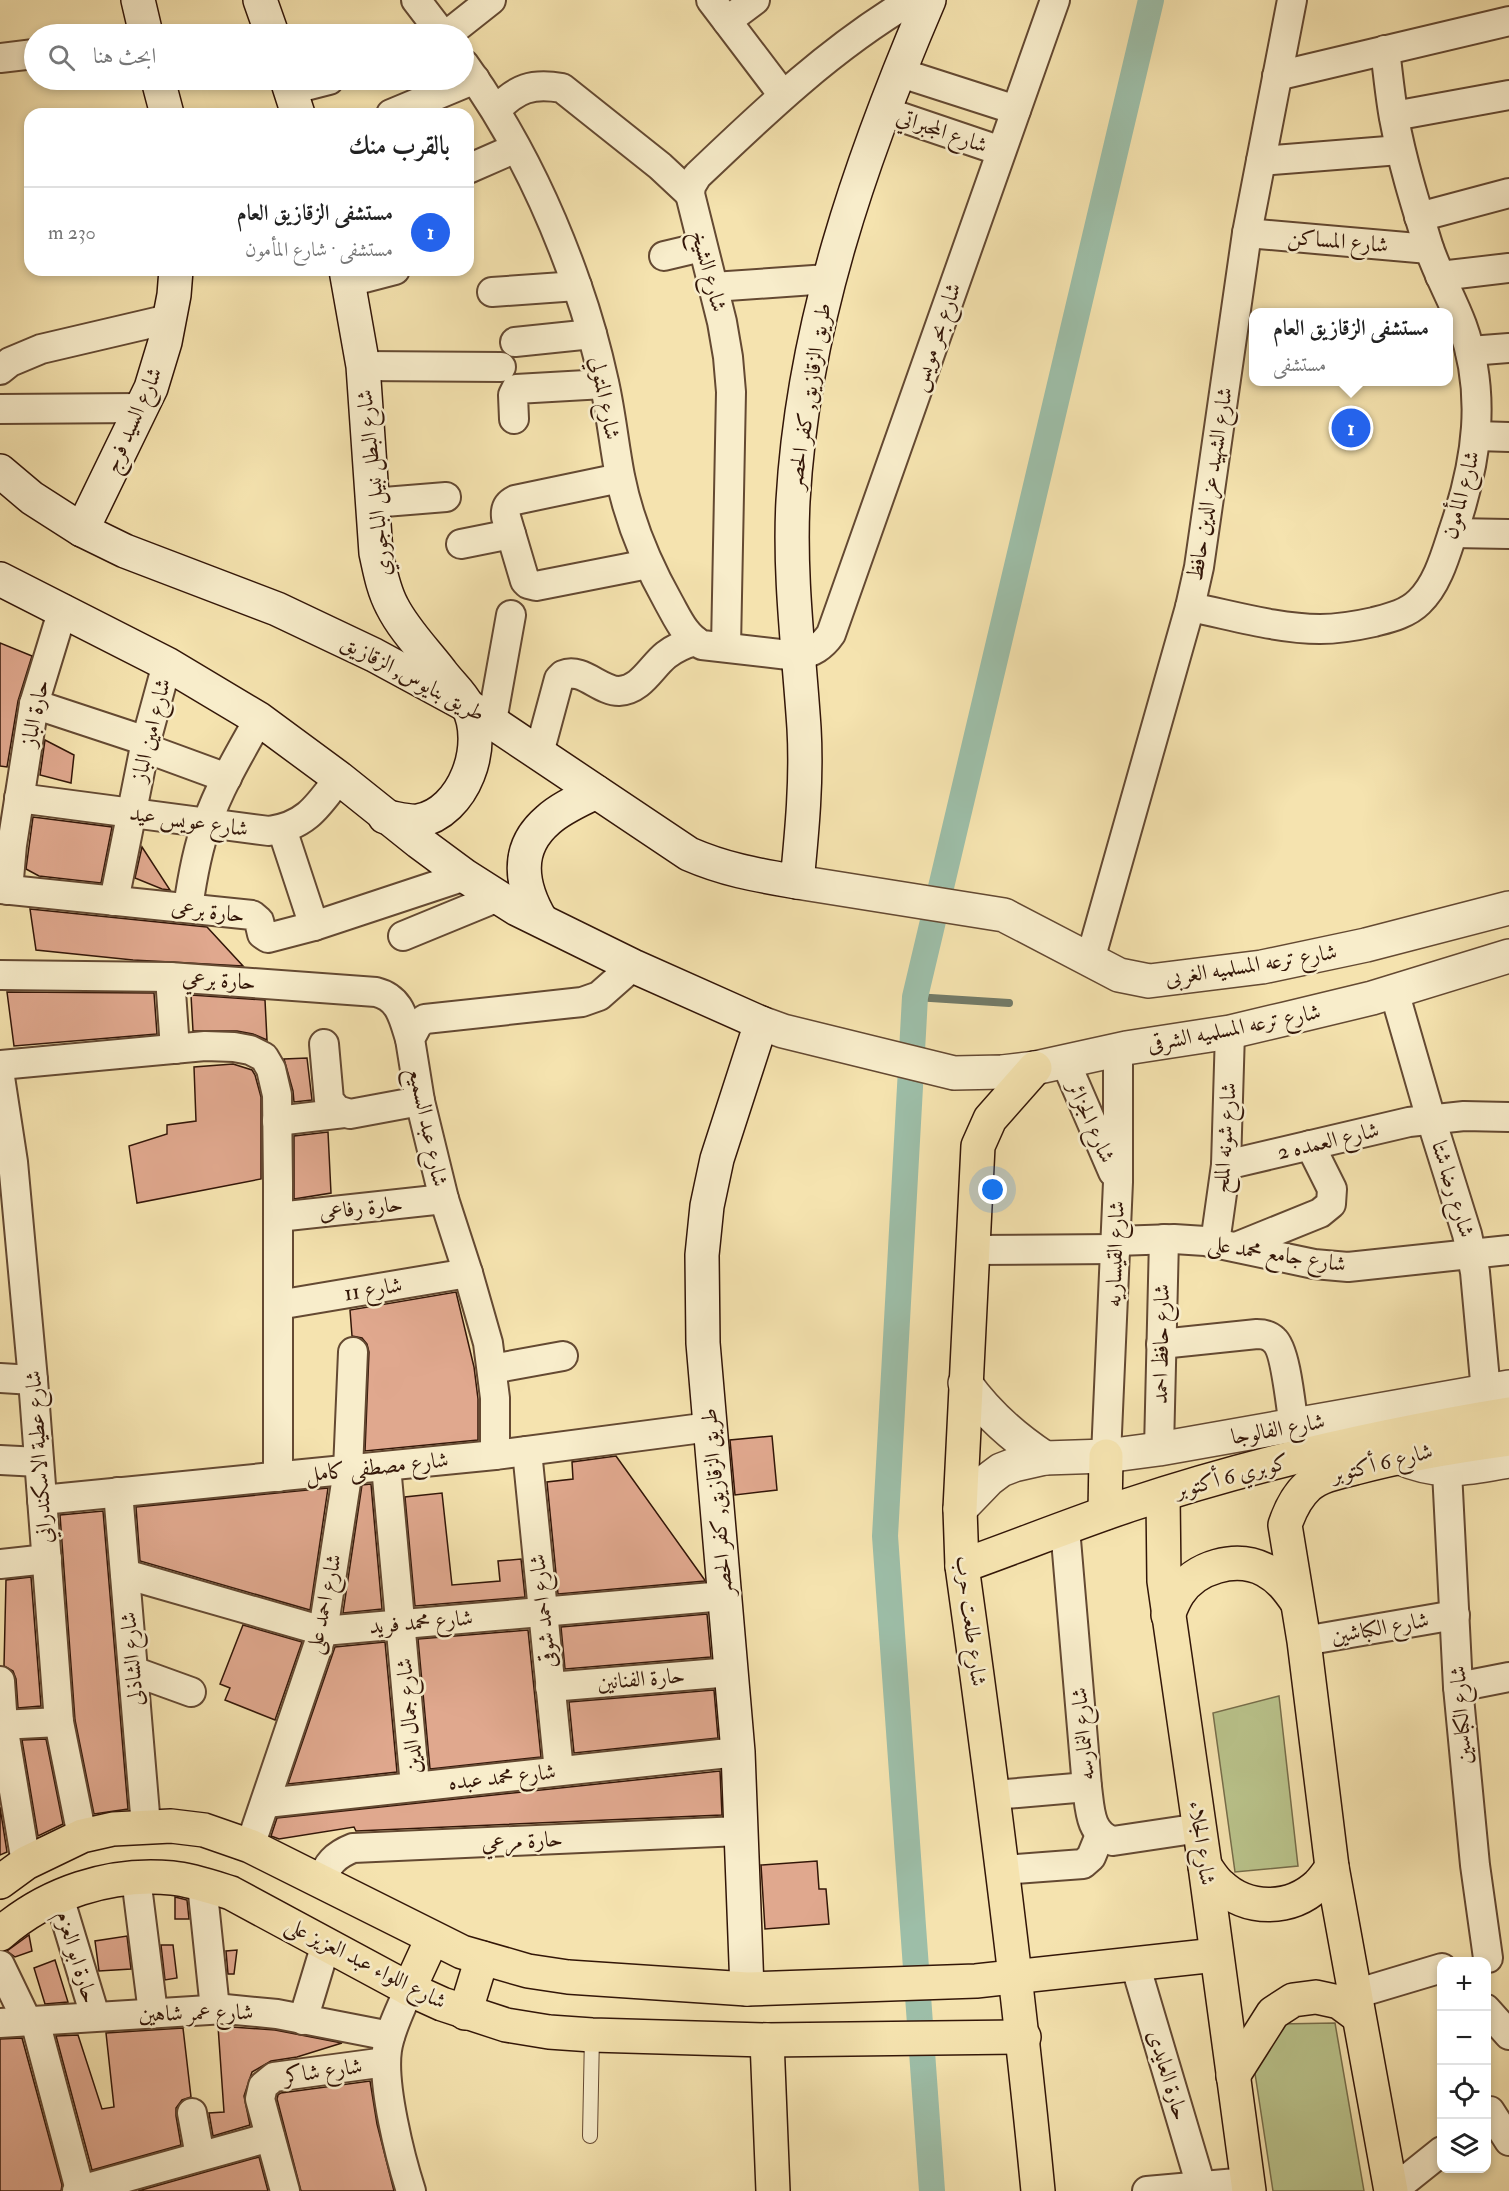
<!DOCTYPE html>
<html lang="ar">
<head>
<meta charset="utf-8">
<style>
  body { margin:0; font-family:"IM FELL Double Pica",Amiri,serif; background:#f6f6f6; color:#222; direction:rtl }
  .controls { position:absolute; right:18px; bottom:18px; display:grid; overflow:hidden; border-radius:12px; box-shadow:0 3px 9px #0003 }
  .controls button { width:54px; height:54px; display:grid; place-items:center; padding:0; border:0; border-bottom:2px solid #e0e0e0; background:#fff; color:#222; font:30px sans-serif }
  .you { position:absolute; left:993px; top:1190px; width:21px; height:21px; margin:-15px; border:4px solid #fff; border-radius:50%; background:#1a73e8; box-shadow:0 0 0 9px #1a73e833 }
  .badge { display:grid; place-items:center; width:39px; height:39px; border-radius:50%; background:#2563eb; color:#fff; font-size:20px; font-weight:700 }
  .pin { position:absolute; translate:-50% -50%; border:3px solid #fff; box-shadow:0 2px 6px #0006 }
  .popup { position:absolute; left:1249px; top:308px; width:204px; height:78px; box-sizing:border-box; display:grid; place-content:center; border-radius:12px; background:#fff; filter:drop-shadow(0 2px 4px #0005); font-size:20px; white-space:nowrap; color:#767676 }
  .popup b { font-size:22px; color:#222 }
  .popup::after { content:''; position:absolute; left:50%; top:100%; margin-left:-12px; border:12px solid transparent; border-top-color:#fff }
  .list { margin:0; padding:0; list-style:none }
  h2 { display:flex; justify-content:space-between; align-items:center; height:78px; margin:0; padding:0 24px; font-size:26px }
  h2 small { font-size:20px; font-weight:400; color:#767676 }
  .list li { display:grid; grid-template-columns:39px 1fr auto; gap:18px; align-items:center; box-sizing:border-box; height:90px; padding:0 24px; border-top:2px solid #e0e0e0 }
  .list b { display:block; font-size:22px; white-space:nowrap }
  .list p { margin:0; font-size:20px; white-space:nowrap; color:#767676 }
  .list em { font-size:20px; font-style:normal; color:#767676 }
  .icon { flex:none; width:33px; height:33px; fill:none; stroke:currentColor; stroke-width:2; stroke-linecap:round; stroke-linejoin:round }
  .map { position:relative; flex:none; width:1509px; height:2191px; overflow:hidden; direction:ltr }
  .search { position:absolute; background:#fff; box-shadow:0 3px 9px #0003; left:24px; top:24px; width:450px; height:66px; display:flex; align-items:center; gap:15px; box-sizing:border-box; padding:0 21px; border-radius:33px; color:#767676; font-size:22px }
  .panel { position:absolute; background:#fff; box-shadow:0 3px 9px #0003; left:24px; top:108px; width:450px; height:168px; border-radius:18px; direction:rtl }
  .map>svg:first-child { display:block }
</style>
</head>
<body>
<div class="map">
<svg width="1509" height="2191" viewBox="0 0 1509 2191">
  <rect width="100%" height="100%" fill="#f5e3af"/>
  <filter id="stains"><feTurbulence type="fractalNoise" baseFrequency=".00333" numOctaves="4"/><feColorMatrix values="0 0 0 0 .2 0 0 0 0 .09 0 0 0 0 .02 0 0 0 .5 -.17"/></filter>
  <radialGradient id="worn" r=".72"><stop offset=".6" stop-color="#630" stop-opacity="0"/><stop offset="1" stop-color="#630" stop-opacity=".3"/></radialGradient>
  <g fill="#bac48c" stroke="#766d4a" stroke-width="1.5">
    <path d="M1279,1696l19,170 -63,6 -22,-159z"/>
    <path d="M1335,2023l29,168h-91l-19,-124 24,-43z"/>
  </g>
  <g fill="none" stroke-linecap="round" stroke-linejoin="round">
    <path stroke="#737b68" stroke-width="8" d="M915,997l94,6"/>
    <path stroke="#9dbea8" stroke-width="26" d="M932,2191l-47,-655 30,-539 236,-997"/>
  </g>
  <g fill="#e0a88e" stroke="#331608" stroke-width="1.5">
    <path d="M0,643l32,13 -14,45 -11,66 -7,-1z"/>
    <path d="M45,740l29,15 -3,28 -31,-8z"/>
    <path d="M33,817l79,10 -11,56 -62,-7 -13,-7z"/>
    <path d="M142,847l28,43 -8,-1 -27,-11z"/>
    <path d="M30,909l177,18 36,39 -110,-6 -97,-10z"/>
    <path d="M7,992l147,1 3,41 -143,12z"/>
    <path d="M191,995l74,5 2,40 -14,-6 -16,-3h-44z"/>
    <path d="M307,1058l5,42 -18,2 -1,-11 -9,-32z"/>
    <path d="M233,1064l19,6 3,5 6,22v82l-124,24 -8,-57 38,-12v-9l29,-4 -2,-54z"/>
    <path d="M328,1132l3,61 -37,6v-63z"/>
    <path d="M456,1292l18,75 4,32v41l-113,11 4,-99 -2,-8 -5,-6 -10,-2 -2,-26z"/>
    <path d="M772,1436l5,54 -42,5 -5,-55z"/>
    <path d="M616,1456l88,123 1,2 -147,13 -11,-112 26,-3 -1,-17z"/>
    <path d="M371,1484l11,125 -39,4 19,-128z"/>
    <path d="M328,1488l-18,122 -170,-49 -4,-54z"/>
    <path d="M442,1493l10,92 48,-4 -2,-20 23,-2 4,38 -110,9 -10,-109z"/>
    <path d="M103,1511l25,298 -34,5 -19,-94 -15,-205z"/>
    <path d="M31,1577l10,129 -23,2 -2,-29 -3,-8 -9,-5 2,-86z"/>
    <path d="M707,1614l4,43 -146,12 -4,-42z"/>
    <path d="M243,1625l59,17 -27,78 -50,-20 5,-12 -10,-4z"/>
    <path d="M528,1630l13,127 -111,12 -12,-130z"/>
    <path d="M385,1642l12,130 -109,12 47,-137z"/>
    <path d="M714,1690l4,48 -144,15 -5,-51z"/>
    <path d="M46,1739l17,85 -25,12 -16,-96z"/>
    <path d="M720,1771l2,44 -366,16 -2,-4 -75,12 -8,-3 6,-18z"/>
    <path d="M0,1807l7,45 -7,3z"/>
    <path d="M817,1861l2,28h7l3,35 -64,5 -4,-64z"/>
    <path d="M175,1897l12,3 2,19h-14z"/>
    <path d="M29,1935l3,16 -17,6 -8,-6z"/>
    <path d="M127,1936l4,33 -32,2 -4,-30z"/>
    <path d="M161,1945h12l4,33 -12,2z"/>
    <path d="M237,1950l-3,24h-6l-2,-23z"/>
    <path d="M55,1960l13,42 -23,2 -11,-36z"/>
    <path d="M218,2026l57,4 67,13 -45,14 -26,4 -19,11 -8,24 6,29 -37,11 -4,-23 15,-1z"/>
    <path d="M183,2028l8,69 -9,3 -6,8v8l5,29 -89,25 -36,-134 22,-1 24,74 12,-2 -8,-74z"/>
    <path d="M22,2038l40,147 -1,6h-61v-152z"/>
    <path d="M370,2081l7,43 17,67h-93l-24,-92 1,-4 3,-2z"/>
    <path d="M259,2157l9,34h-130z"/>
  </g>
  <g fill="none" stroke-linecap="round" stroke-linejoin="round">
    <g stroke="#644932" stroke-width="16">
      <path id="service" d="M590,2136l2,-101"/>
    </g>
    <g stroke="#644932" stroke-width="32">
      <g id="minor">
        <path d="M416,0l26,34"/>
        <path d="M711,0l72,95"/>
        <path d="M727,21l28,-21"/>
        <path d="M448,34l43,-34"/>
        <path d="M0,58l34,-4"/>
        <path d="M464,64c48,66 86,144 113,222 11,31 20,64 27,96 7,31 10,63 16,94 9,45 27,88 49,127 9,16 16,33 33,42l95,11c16,-4 25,-9 34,-22l224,-634"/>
        <path d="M898,72l118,38"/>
        <path d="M1277,76l232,-55"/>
        <path d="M290,90l39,-10"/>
        <path d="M496,110c21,-22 36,-27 66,-22l98,78 30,28"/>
        <path d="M883,111l118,40"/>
        <path d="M391,114l84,-35"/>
        <path d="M1394,116l115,-21"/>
        <path d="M1261,161l139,-11"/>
        <path d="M468,169l48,-21"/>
        <path d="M1419,217l90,-24"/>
        <path d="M1247,233l182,16"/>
        <path d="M664,256l38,-9"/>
        <path d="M1440,276l69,-8"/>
        <path d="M349,282l46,-12"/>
        <path d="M713,287l115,-8"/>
        <path d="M492,292l85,-6"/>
        <path d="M515,342l77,-8"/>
        <path d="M1470,351l39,-3"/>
        <path d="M363,366l138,1"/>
        <path d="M0,370l10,-8 31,-13 128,-30"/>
        <path d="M0,409l141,-1"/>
        <path d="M514,419l-1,-24 3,-6 88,-5"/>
        <path d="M1477,436l32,1"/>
        <path d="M620,478l-105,22c-8,4 -10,8 -9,17l19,64 3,3 8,2 112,-22"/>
        <path d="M372,503l74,-6"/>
        <path d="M1453,533l56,1"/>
        <path d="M461,544l50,-10"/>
        <path d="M1190,607c41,8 88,22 130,22 18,0 36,-3 54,-7 15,-4 33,-8 45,-20 19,-18 27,-49 35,-73 23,-68 33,-135 8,-204 -10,-27 -25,-52 -34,-80 -13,-42 -26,-84 -34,-127 -4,-22 -6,-45 -9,-68"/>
        <path d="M726,647l5,-255 -3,-35 -6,-35 -32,-128 1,-8 6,-10c67,-64 135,-129 215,-176"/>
        <path d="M34,704l112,37"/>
        <path d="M492,721l19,-106"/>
        <path d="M145,748l82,30"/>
        <path d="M539,753l20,-74 4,-4c19,-8 37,16 56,16 22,-1 32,-24 47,-36 9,-7 18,-11 29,-14"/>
        <path d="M19,798l250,33c37,-5 49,-25 70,-53"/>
        <path d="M282,829l32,97"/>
        <path d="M0,889l252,26 7,6 3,13 6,4 46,-12 151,-50"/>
        <path d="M8,890l4,-45 22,-141 29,-95"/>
        <path d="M114,901l32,-160 21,-77"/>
        <path d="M188,908c4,-29 9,-58 19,-85 13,-37 33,-70 52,-104"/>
        <path d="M403,936l95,-39"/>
        <path d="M1090,960l100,-353 9,-40 48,-334 45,-233"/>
        <path d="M0,975l170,2 206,15c24,6 27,25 34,47"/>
        <path d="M170,977l5,72"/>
        <path d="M1394,991l37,128 36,115 8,38 11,120"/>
        <path d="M324,1044l5,56 8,10 13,4 70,-13"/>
        <path d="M1065,1061l48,111"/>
        <path d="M0,1065l205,-19 29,1 16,3 14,7 7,12 6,26 1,88v294"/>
        <path d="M0,1077l13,85 20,218 26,342 23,114"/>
        <path d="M277,1121l67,-8"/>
        <path d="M1226,1165l183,-43 55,-6 45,1"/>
        <path d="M278,1217l166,-18"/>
        <path d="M1116,1241l58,-2 31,2 109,23 34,3 161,-17"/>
        <path d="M1215,1243l11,-78 4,-133"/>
        <path d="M1236,1247l84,-34 11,-9 1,-15 -22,-44"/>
        <path d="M972,1250l144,-1"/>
        <path d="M278,1305l190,-32"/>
        <path d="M1161,1344l96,-10c6,0 12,1 17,6 12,10 17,69 20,87"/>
        <path d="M492,1369l71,-13"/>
        <path d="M0,1378l33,2"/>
        <path d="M1159,1449l5,-210"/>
        <path d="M527,1451l32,320"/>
        <path d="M495,1455v-57l-7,-55 -20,-70 -24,-74 -24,-98 -10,-62 8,-15 7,-5 157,-17 17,-6 34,-30"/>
        <path d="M1106,1456l12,-274v-131"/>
        <path d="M0,1460l39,2"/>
        <path d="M386,1466l29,320"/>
        <path d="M1447,1471l11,216 17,178 13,93"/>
        <path d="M118,1492l28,334"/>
        <path d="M42,1500l453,-45 215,-28"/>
        <path d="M1065,1528l22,259c3,21 2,47 26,54l87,-13"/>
        <path d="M0,1564l47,-5"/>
        <path d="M125,1574l198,57 401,-35"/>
        <path d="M1304,1641l151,-26"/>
        <path d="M133,1671l58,21"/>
        <path d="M0,1681l3,44 23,138"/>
        <path d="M550,1687l181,-15"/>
        <path d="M1458,1687l51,-10"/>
        <path d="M0,1725l59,-3"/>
        <path d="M994,1795l93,-8"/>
        <path d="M266,1803l472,-51"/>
        <path d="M250,1846l73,-215 25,-161 5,-118"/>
        <path d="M1003,1870l80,-6 8,-7 9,-22"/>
        <path d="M136,1878l17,135"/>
        <path d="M321,1882c6,-18 14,-27 32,-34l387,-17"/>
        <path d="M202,1884l13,125"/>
        <path d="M59,1897l36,119"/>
        <path d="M1135,1964l66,222"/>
        <path d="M0,1965l27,56"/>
        <path d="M409,1989c-8,20 -19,40 -22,61 -5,35 13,107 24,141"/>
        <path d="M1355,1994l87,-26"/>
        <path d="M1486,2009l23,26"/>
        <path d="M303,2020l23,-76"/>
        <path d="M35,2021l45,169"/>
        <path d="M0,2023l225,-14 52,5 113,22"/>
        <path d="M1490,2111l19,30"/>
        <path d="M192,2113l8,43"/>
        <path d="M77,2191l193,-54"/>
        <path d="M285,2191l-25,-92 3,-13 11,-9 112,-15"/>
        <path d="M1147,2191l101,-9"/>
        <path d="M1392,2191l50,-40"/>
      </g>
    </g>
    <g stroke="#644932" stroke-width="36">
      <g id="tertiary">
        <path d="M797,882l207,33 115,60 30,6 113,-14 104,-22 143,-37"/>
        <path d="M761,1023l22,8 171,42 48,-1 33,-4 91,-20 104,-16 55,-13 87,-21 137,-42"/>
        <path d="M965,1383c22,31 48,54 80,75"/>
        <path d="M1398,1457c44,19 66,11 111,4"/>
        <path d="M960,1509l29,-30 12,-9 13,-5 31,-7 61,-2 53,-7 350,-62"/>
      </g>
    </g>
    <g stroke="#331608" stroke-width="36">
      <g id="secondary">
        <path d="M138,0l8,34"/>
        <path d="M260,0l12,34"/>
        <path d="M158,80l9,34"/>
        <path d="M287,80l11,34"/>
        <path d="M346,270l17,96 13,187c4,18 7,36 16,53 12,24 33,45 49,66 8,11 20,21 26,33 22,39 -3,108 -49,116 -10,1 -23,-3 -33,-4"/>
        <path d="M0,471l32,27 50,32 43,21 152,58 97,46 94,51 221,148c37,16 68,21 108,28 5,-51 10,-103 7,-154 -5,-76 -15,-151 -11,-227 10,-176 67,-340 136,-501"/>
        <path d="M82,530l69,-142 14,-46 9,-47 2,-25"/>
        <path d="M0,579l167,85 92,55 80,59 80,64 46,34 52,33 116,57 128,57 -44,136 -10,47 -5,49 1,88 35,409 9,237"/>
        <path d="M541,920c-20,-34 -27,-71 7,-100 13,-12 32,-20 48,-28"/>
      </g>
    </g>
    <g stroke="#331608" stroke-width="36">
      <g id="primary">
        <path d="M1035,1068l-45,51 -12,27 -18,363 2,57c29,208 56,416 76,625"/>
        <path d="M0,1882l26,-19 56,-27 31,-7 58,-3 33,4 46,16 212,106 66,19 40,6 179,12 229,-8 240,-26"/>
        <path d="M0,1934c47,-41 110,-62 172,-56 20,2 40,9 59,15l178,96 33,15 64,21 43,7 43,3 175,5 257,-3"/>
        <path d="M409,1989l23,-50"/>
        <path d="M465,2013l17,-55"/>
        <path d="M767,2040l6,151"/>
      </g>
    </g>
    <g stroke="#331608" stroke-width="36">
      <g id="trunk">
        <path d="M1163,1495l1,86 41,285 44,325"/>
        <path d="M1105,1513l1,-57"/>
        <path d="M962,1566c56,-20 111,-42 167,-61 123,-41 252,-70 380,-91"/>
        <path d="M1168,1615c3,-7 6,-15 10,-21 17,-27 58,-39 87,-24 15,8 23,19 32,32"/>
        <path d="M1205,1866c5,7 9,14 15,19 27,26 70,26 98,0 5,-5 10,-12 14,-18"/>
        <path d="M1233,2076l40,-63 20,-13 23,-3 23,5 19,14"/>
        <path d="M1391,2191l-59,-324 -28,-226 -19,-116c5,-15 11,-28 23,-39 13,-11 31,-14 47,-18 51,-14 102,-22 154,-29"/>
      </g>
    </g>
    <use href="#service" stroke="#f8edcb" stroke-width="14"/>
    <use href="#minor" stroke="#f8edcb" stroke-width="28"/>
    <use href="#tertiary" stroke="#f8edcb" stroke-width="33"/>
    <use href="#secondary" stroke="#f8edcb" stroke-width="33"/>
    <use href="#primary" stroke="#f5e3af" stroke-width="33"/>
    <use href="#trunk" stroke="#f5e3af" stroke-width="33"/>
  </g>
  <g text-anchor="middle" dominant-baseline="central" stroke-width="5" stroke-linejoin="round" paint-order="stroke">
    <g font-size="22" fill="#331608" stroke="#f8edcb">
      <text transform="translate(942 131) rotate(19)">شارع المجبراتي</text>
      <text transform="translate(1338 241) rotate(5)">شارع المساكن</text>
      <text transform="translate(709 271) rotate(75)">شارع الشيخ</text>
      <text transform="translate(936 337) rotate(-71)">شارع بحر مويس</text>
      <text transform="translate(809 396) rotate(-81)">طريق الزقازيق, كفر الحصر</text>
      <text transform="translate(605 398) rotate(79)">شارع المتولي</text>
      <text transform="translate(133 420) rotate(-66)">شارع السيد فرج</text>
      <text transform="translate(374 483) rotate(-96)">شارع البطل نبيل الباجوري</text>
      <text transform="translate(1210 484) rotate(-81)">شارع الشهيد عز الدين حافظ</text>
      <text transform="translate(1461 495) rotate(-75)">شارع المأمون</text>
      <text transform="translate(413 678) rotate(28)">طريق بنايوس, الزقازيق</text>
      <text transform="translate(35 713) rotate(-78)">حارة الباز</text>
      <text transform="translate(151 730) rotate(-76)">شارع امين الباز</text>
      <text transform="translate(189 821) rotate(8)">شارع عويس عيد</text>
      <text transform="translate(208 911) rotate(7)">حارة برعى</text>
      <text transform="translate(1251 965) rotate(-9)">شارع ترعه المسلميه الغربى</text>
      <text transform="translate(219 980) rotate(4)">حارة برعي</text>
      <text transform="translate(1234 1028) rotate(-11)">شارع ترعه المسلميه الشرقى</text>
      <text transform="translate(1091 1122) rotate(66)">شارع الجزائر</text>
      <text transform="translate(428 1127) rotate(78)">شارع عبد السميع</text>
      <text transform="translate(1225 1138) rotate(-86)">شارع شونه الملح</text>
      <text transform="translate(1328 1141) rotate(-13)">شارع العمده 2</text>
      <text transform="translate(1453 1189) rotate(73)">شارع رضا شتا</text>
      <text transform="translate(361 1208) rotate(-6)">حارة رفاعى</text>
      <text transform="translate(1115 1254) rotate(-88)">شارع القيساريه</text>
      <text transform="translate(1277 1254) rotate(9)">شارع جامع محمد على</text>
      <text transform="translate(373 1289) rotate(-9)">شارع 11</text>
      <text transform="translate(1161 1344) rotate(-89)">شارع حافظ احمد</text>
      <text transform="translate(1278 1429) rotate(-10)">شارع الفالوجا</text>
      <text transform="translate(39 1457) rotate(-94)">شارع عطية الاسكندراني</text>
      <text transform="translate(1382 1463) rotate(-14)">شارع 6 أكتوبر</text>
      <text transform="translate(377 1467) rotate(-6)">شارع مصطفى كامل</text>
      <text transform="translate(1232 1476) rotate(-15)">كوبري 6 أكتوبر</text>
      <text transform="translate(717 1502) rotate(-95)">طريق الزقازيق, كفر الحصر</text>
      <text transform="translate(324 1604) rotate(-78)">شارع احمد على</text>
      <text transform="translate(543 1611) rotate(-96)">شارع احمد شوقى</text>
      <text transform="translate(971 1621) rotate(83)">شارع طلعت حرب</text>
      <text transform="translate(421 1622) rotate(-5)">شارع محمد فريد</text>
      <text transform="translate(1380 1628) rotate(-10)">شارع الكباشين</text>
      <text transform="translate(132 1659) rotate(-95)">شارع الشاذلى</text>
      <text transform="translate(641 1679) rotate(-5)">حارة الفنانين</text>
      <text transform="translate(1461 1715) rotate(-94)">شارع الكباسين</text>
      <text transform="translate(409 1716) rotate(-95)">شارع جمال الدين</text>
      <text transform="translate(1083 1734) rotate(-95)">شارع النمارسه</text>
      <text transform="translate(502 1777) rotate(-6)">شارع محمد عبده</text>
      <text transform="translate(522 1841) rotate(-3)">حارة مرعي</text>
      <text transform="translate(1202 1843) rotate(82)">شارع الجلاء</text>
      <text transform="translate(77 1957) rotate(73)">حارة ابو العزم</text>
      <text transform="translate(366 1963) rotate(27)">شارع اللواء عبد العزيز على</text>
      <text transform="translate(196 2013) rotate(-1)">شارع عمر شاهين</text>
      <text transform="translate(323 2071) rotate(-8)">شارع شاكر</text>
      <text transform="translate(1168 2075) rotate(73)">حارة العايدى</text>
    </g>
  </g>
  <rect width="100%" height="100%" filter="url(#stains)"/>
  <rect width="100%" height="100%" fill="url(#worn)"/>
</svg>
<div class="controls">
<button>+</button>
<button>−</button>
<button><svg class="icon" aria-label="locate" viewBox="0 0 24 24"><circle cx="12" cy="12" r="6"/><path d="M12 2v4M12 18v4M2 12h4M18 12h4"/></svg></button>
<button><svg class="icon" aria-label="layers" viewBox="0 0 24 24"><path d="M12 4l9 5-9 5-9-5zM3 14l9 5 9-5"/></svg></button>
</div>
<div class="you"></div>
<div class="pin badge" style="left:1351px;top:428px">1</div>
<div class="popup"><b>مستشفى الزقازيق العام</b>مستشفى</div>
<div class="search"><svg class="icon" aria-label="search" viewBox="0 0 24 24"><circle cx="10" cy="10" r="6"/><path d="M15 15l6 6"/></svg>ابحث هنا</div>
<section class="panel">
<h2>بالقرب منك<small></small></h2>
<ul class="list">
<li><span class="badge">1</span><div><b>مستشفى الزقازيق العام</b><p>مستشفى · شارع المأمون</p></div><em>230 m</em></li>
</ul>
</section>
</div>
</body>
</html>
